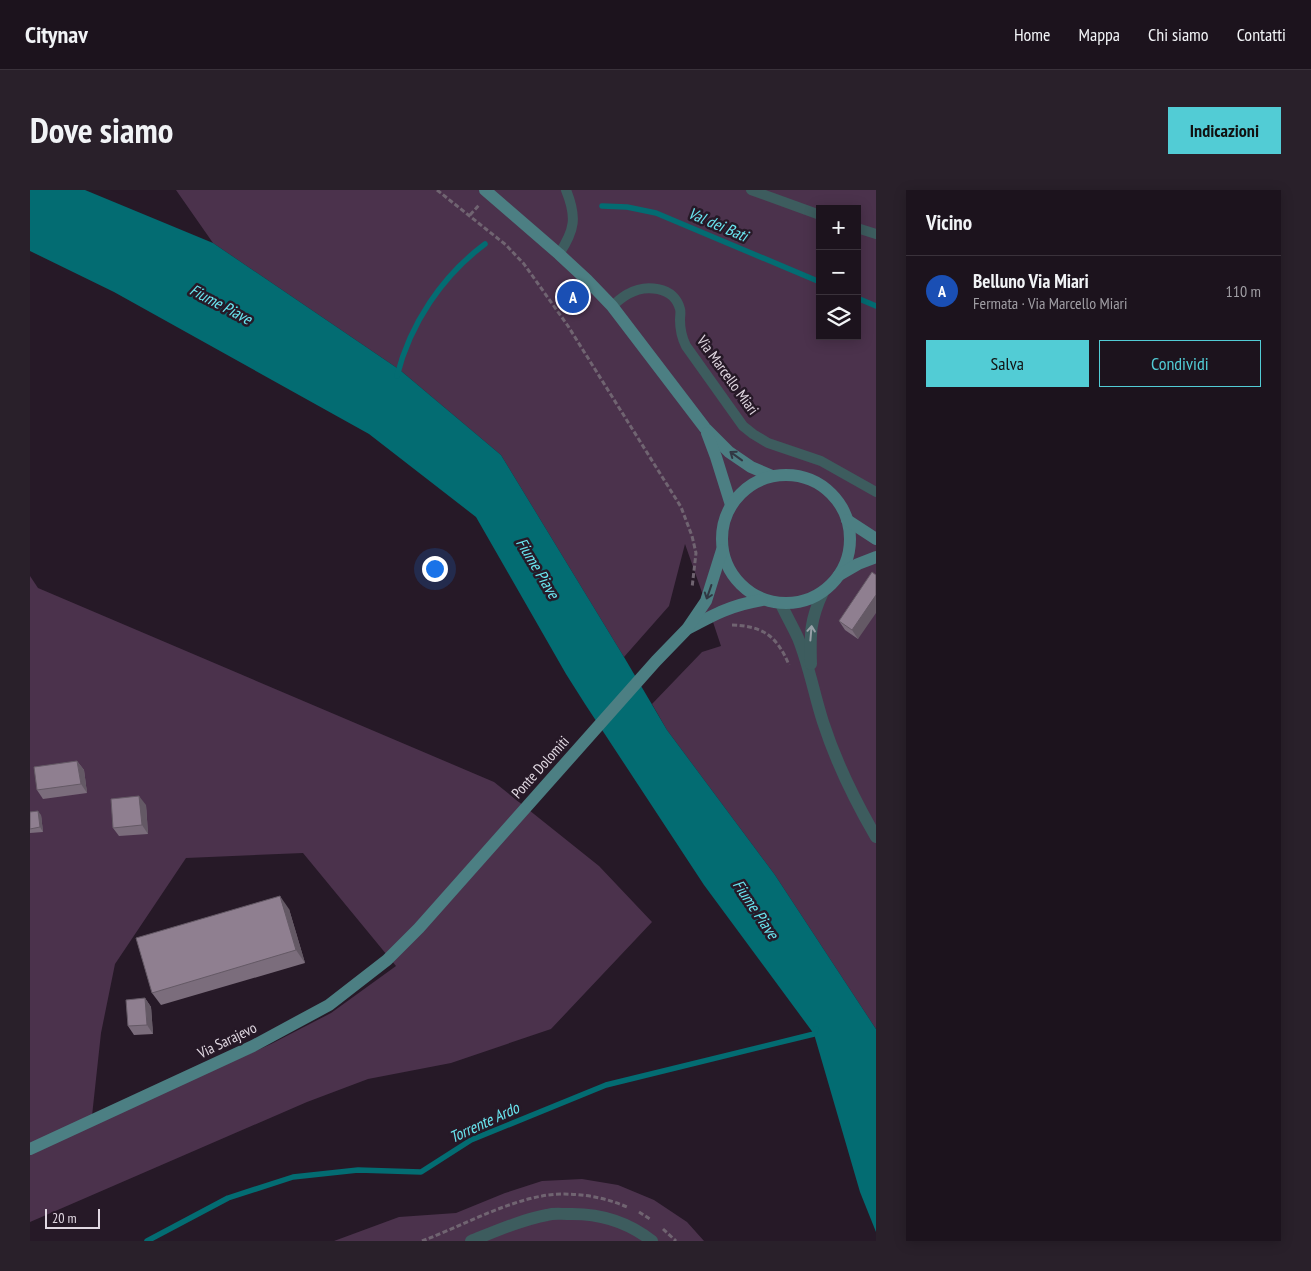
<!DOCTYPE html>
<html lang="it">
<head>
<meta charset="utf-8">
<style>
  body { margin:0; font-family:"PT Sans Narrow",sans-serif; background:#29202a; color:#f1f3f6 }
  .controls { position:absolute; right:15px; top:15px; display:grid; overflow:hidden; border-radius:0px; box-shadow:0 2px 12px #0003 }
  .controls button { width:45px; height:45px; display:grid; place-items:center; padding:0; border:0; border-bottom:1px solid #3a323b; background:#1c131d; color:#f1f3f6; font:25px sans-serif }
  .scale { position:absolute; left:15px; bottom:12px; width:55px; box-sizing:border-box; padding-left:5px; border:2px solid #e1d8e2; border-top:0; font-size:14px; line-height:18px; white-space:nowrap; color:#e1d8e2; -webkit-text-stroke:4px #261927; paint-order:stroke }
  .you { position:absolute; left:404px; top:378px; width:18px; height:18px; margin:-12px; border:4px solid #fff; border-radius:50%; background:#1a73e8; box-shadow:0 0 0 8px #1a73e833 }
  .badge { display:grid; place-items:center; width:32px; height:32px; border-radius:50%; background:#52ccd5; color:#fff; font-size:16px; font-weight:700 }
  .pin { position:absolute; translate:-50% -50%; border:2px solid #fff; box-shadow:0 1px 5px #0006 }
  .list { margin:0; padding:0; list-style:none }
  h2 { display:flex; justify-content:space-between; align-items:center; height:65px; margin:0; padding:0 20px; font-size:21px }
  h2 small { font-size:16px; font-weight:400; color:#a09ea4 }
  .list li { display:grid; grid-template-columns:32px 1fr auto; gap:15px; align-items:center; box-sizing:border-box; height:70px; padding:0 20px; border-top:1px solid #3a323b }
  .list b { display:block; font-size:19px; white-space:nowrap }
  .list p { margin:0; font-size:16px; white-space:nowrap; color:#a09ea4 }
  .list em { font-size:16px; font-style:normal; color:#a09ea4 }
  .actions { display:flex; gap:10px; padding:15px 20px }
  .actions a { flex:1; padding:11px 0; border:1px solid #52ccd5; border-radius:0px; text-align:center; font-size:18px; color:#52ccd5 }
  .actions .main { background:#52ccd5; color:#111 }
  .icon { flex:none; width:28px; height:28px; fill:none; stroke:currentColor; stroke-width:2; stroke-linecap:round; stroke-linejoin:round }
  .map { position:relative; flex:none; width:846px; height:1051px; overflow:hidden; border-radius:0px }
  header { display:flex; align-items:center; gap:30px; box-sizing:border-box; height:70px; padding:0 25px; background:#1c131d; border-bottom:1px solid #3a323b }
  header strong { font-size:24px }
  nav { display:flex; gap:28px; margin-inline-start:auto; font-size:18px }
  .intro { display:flex; align-items:center; justify-content:space-between; box-sizing:border-box; height:120px; padding:0 30px }
  h1 { margin:0; font-size:35px }
  .button { padding:12px 22px; border-radius:0px; background:#52ccd5; color:#111; font-size:18px; font-weight:700 }
  main { display:flex; gap:30px; padding:0 30px }
  aside { flex:1; background:#1c131d; border-radius:0px; box-shadow:0 2px 12px #0003 }
  .map>svg:first-child { display:block }
</style>
</head>
<body>
<header>
<strong>Citynav</strong>
<nav><a>Home</a><a>Mappa</a><a>Chi siamo</a><a>Contatti</a></nav>
</header>
<div class="intro"><h1>Dove siamo</h1><a class="button">Indicazioni</a></div>
<main>
<div class="map">
<svg width="846" height="1051" viewBox="0 0 846 1051">
  <rect width="100%" height="100%" fill="#261927"/>
  <g fill="#4b324c" fill-rule="evenodd">
    <path d="M146,0h700v839l-101,-154 -108,-145 -15,-26 50,-52 19,-6 -10,-30 -24,13 18,-28 -20,-57 -16,62 -45,51 -123,-202 -101,-85 -187,-127zM790,19h37v127h-37z"/>
    <path d="M0,386l8,12 456,194 105,84 53,56 -101,107 -100,34 -83,16 -61,23 -277,120zM273,663l93,113 -65,47 -60,31 -180,81 10,-92 14,-69 71,-106z"/>
    <path d="M552,989l36,6 36,15 33,22 17,19h-370l65,-24 57,-4 49,-20 37,-12z"/>
  </g>
  <path fill="#036c72" d="M0,0h55l128,53 187,127 101,85 123,202 43,73 108,145 101,154v203l-16,-40 -46,-158 -110,-149 -119,-181 -19,-30 -90,-157 -107,-83 -255,-142 -84,-41z"/>
  <g fill="none" stroke-linecap="round" stroke-linejoin="round">
    <g stroke="#036c72" stroke-width="5.5">
      <path d="M572,16l25,1 29,6 164,69"/>
      <path d="M827,108l19,8"/>
      <path d="M367,186c13,-52 45,-100 88,-132"/>
      <path d="M117,1051l81,-43 65,-21 65,-7 63,2 50,-32 135,-55 208,-51 2,-5"/>
    </g>
    <g stroke="#706471" stroke-width="3" stroke-dasharray="5 2.5" stroke-linecap="butt">
      <path d="M407,0l69,55 18,19 44,62 113,181 11,29 4,17 -4,35"/>
      <path d="M440,25l9,-10"/>
      <path d="M702,435c31,1 45,11 57,40"/>
      <path d="M609,1022l11,7"/>
      <path d="M633,1039l13,12"/>
      <path d="M392,1051c37,-14 81,-38 120,-45 27,-5 62,0 87,12"/>
    </g>
    <g stroke="#3d5c5e" stroke-width="10">
      <path d="M721,0l69,25"/>
      <path d="M827,38l19,6"/>
      <path d="M529,64c16,-24 18,-37 7,-64"/>
      <path d="M582,116c5,-4 10,-9 16,-12 17,-10 46,-8 52,15 1,3 0,7 0,11 0,10 2,18 6,26l57,80 10,8 15,9 53,18 55,31"/>
    </g>
    <path stroke="#3d5c5e" stroke-width="12" d="M441,1051c25,-10 50,-21 76,-26 7,-2 13,-1 20,-1 31,-1 60,7 85,27"/>
    <g stroke="#3d5c5e" stroke-width="12">
      <path d="M751,414c5,11 12,23 17,34 11,27 16,56 25,84 13,40 32,79 53,115"/>
      <path d="M781,474c-1,-31 -1,-44 12,-72"/>
    </g>
    <g stroke="#4c7f83" stroke-width="12">
      <path d="M455,0l74,64 28,26 25,26 93,122 24,24 22,15 21,9"/>
      <path d="M677,243l9,24 15,48"/>
      <circle cx="756" cy="349" r="64"/>
      <path d="M817,330l29,19"/>
      <path d="M809,385l19,-11 18,-7"/>
      <path d="M659,438c26,-14 43,-23 73,-28"/>
      <path d="M0,959l223,-103 76,-41 58,-45 32,-32 237,-267 31,-32 19,-28 16,-51"/>
    </g>
  </g>
  <g fill="#7b6d7c">
    <path d="M846,385l-18,64 -13,-9 -6,-9z"/>
    <path d="M47,571l7,9 3,23 -44,6 -6,-9z"/>
    <path d="M116,615l2,29 -29,2 -6,-8z"/>
    <path d="M0,622l11,3 2,17 -13,1z"/>
    <path d="M259,719l16,54 -144,42 -9,-12z"/>
    <path d="M115,808l6,9 2,27 -19,1 -6,-9z"/>
  </g>
  <g fill="#645965">
    <path d="M846,405v18l-18,26 -6,-9z"/>
    <path d="M47,571l7,9 3,23 -6,-9z"/>
    <path d="M109,606l7,9 2,29 -6,-9z"/>
    <path d="M8,621l3,4 2,17 -3,-5z"/>
    <path d="M250,706l9,13 16,54 -9,-13z"/>
    <path d="M115,808l6,9 2,27 -6,-9z"/>
  </g>
  <g fill="#8f7f90" stroke="#645965">
    <path d="M842,382l4,3v20l-24,35 -13,-9z"/>
    <path d="M47,571l4,23 -44,6 -3,-23z"/>
    <path d="M109,606l3,29 -29,3 -2,-29z"/>
    <path d="M8,621l2,16 -10,2v-17z"/>
    <path d="M250,706l16,54 -144,43 -16,-55z"/>
    <path d="M115,808l2,27 -19,1 -2,-26z"/>
  </g>
  <defs><path id="oneway-shaft" d="M-6 0H5M1.5-3L5.5 0L1.5 3" fill="none" stroke-width="1.6" stroke-linecap="round" stroke-linejoin="round" transform="scale(1.25)"/></defs>
  <g stroke="#313843">
    <use href="#oneway-shaft" transform="translate(706 266) rotate(-144)"/>
    <use href="#oneway-shaft" transform="translate(679 402) rotate(109)"/>
  </g>
  <use stroke="#97a0a7" href="#oneway-shaft" transform="translate(781 443) rotate(-85)"/>
  <g text-anchor="middle" dominant-baseline="central" stroke-width="5" stroke-linejoin="round" paint-order="stroke">
    <g font-size="15" fill="#e1d8e2" stroke="#261927">
      <text transform="translate(698 185) rotate(54)">Via Marcello Miari</text>
      <text transform="translate(510 577) rotate(-48)">Ponte Dolomiti</text>
      <text transform="translate(197 850) rotate(-26)">Via Sarajevo</text>
    </g>
    <g font-size="16" font-style="italic" fill="#6ae7f1" stroke="#261927">
      <text transform="translate(688 34) rotate(23)">Val dei Bati</text>
      <text transform="translate(191 114) rotate(28)">Fiume Piave</text>
      <text transform="translate(508 378) rotate(59)">Fiume Piave</text>
      <text transform="translate(726 719) rotate(56)">Fiume Piave</text>
      <text transform="translate(454 932) rotate(-25)">Torrente Ardo</text>
    </g>
  </g>
</svg>
<div class="controls">
<button>+</button>
<button>−</button>
<button><svg class="icon" aria-label="layers" viewBox="0 0 24 24"><path d="M12 4l9 5-9 5-9-5zM3 14l9 5 9-5"/></svg></button>
</div>
<div class="scale">20 m</div>
<div class="you"></div>
<div class="pin badge" style="left:543px;top:107px;background:#1a4fb4">A</div>
</div>
<aside>
<h2>Vicino<small></small></h2>
<ul class="list">
<li><span class="badge" style="background:#1a4fb4">A</span><div><b>Belluno Via Miari</b><p>Fermata · Via Marcello Miari</p></div><em>110 m</em></li>
</ul>
<div class="actions"><a class="main">Salva</a><a>Condividi</a></div>
</aside>
</main>
</body>
</html>
